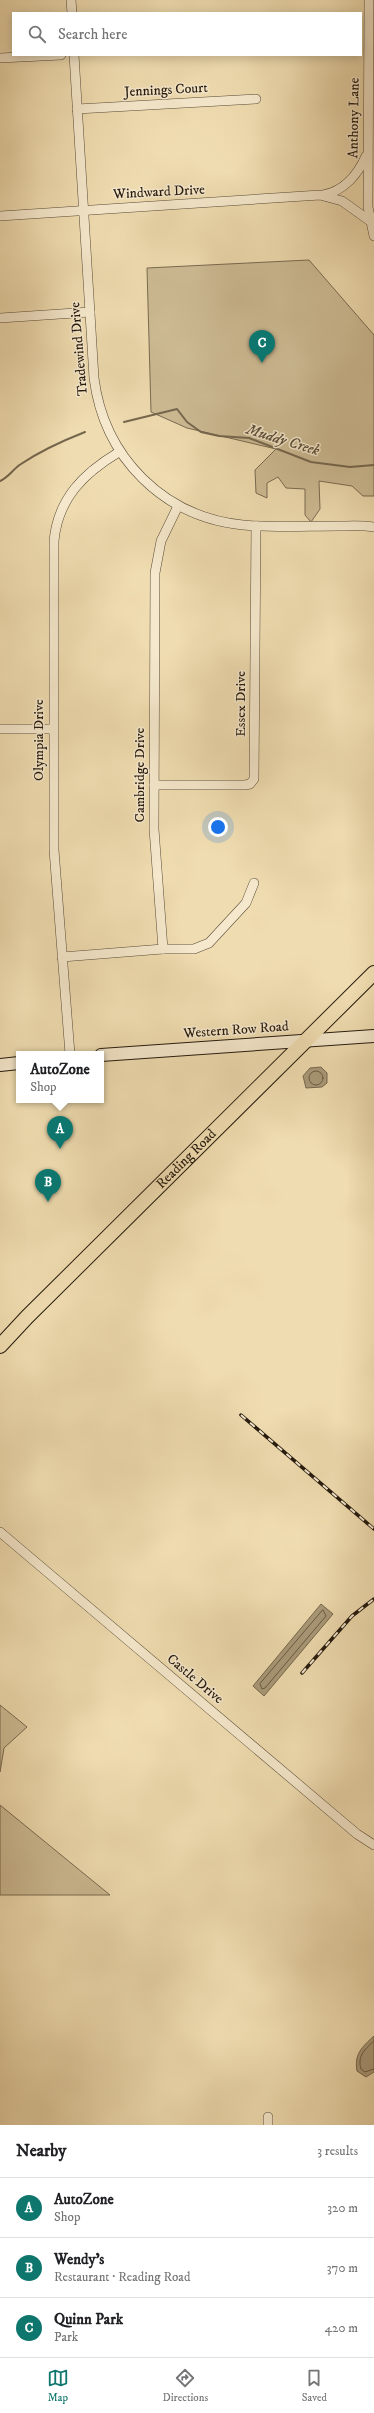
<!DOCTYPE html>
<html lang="en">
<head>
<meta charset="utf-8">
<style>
  body { margin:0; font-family:"IM FELL DW Pica",serif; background:#f2f2f2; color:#202124 }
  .you { position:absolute; left:218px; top:827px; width:14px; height:14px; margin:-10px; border:3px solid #fff; border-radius:50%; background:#1a73e8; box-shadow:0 0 0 6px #1a73e833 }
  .badge { display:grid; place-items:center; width:26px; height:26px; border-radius:50%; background:#0f766e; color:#fff; font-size:13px; font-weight:700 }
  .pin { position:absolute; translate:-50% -33px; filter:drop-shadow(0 1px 2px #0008) }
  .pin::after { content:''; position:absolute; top:21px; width:14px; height:12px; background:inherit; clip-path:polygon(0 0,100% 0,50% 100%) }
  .popup { position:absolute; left:16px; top:1051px; width:88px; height:52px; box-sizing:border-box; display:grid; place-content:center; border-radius:0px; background:#fff; filter:drop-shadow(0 1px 3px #0005); font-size:13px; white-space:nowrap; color:#757577 }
  .popup b { font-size:15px; color:#202124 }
  .popup::after { content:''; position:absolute; left:50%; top:100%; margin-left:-8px; border:8px solid transparent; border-top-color:#fff }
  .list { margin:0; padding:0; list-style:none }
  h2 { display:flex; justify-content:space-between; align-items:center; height:52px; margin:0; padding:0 16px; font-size:17px }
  h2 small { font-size:13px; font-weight:400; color:#757577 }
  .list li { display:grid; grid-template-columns:26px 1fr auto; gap:12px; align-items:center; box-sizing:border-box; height:60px; padding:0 16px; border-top:1px solid #e0e0e0 }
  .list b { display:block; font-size:15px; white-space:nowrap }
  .list p { margin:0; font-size:13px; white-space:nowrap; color:#757577 }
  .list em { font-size:13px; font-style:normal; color:#757577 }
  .icon { flex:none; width:22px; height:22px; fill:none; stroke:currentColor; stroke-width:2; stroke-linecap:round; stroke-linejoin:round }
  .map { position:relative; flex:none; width:374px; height:2125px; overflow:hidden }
  .search { position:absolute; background:#fff; box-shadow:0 2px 10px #0003; left:12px; right:12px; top:12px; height:44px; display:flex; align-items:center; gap:10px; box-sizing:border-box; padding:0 14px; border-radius:0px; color:#757577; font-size:15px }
  .sheet { height:232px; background:#fff }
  nav { display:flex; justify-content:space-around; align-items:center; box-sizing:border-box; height:56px; border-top:1px solid #e0e0e0; background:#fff; font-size:11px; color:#757577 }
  nav a { display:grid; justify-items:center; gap:2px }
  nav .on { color:#0f766e }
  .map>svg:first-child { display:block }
</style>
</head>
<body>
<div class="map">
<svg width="374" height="2125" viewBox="0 0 374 2125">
  <rect width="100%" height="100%" fill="#efdcb0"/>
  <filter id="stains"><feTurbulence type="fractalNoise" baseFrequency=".005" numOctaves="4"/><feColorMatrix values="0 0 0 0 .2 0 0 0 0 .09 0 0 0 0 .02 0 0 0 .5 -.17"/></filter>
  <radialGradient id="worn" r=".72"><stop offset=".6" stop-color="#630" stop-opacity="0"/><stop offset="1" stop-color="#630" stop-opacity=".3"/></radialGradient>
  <g fill="#cdbb94" stroke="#796a51">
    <path d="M309,260l65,75v161h-11l-11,-10 -33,-5 1,28 -9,13 -6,-7v-26l-19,-1 -8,-11 -11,6v15l-11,-5 -1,-23 21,-21 -89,-21 -36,-16 -4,-144z"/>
    <path d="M0,1705l27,22 -23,21 -4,24z"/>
    <path d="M0,1805l110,90h-110z"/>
  </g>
  <g fill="#aa9a79" stroke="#75674e">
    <path d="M321,1067l6,6v10l-5,4 -16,1 -3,-12 7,-8z"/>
    <path d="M321,1604l12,10 -69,82 -11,-10z"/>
    <path d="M374,2036v36l-8,5 -9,-6c-3,-17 5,-24 17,-35z"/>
  </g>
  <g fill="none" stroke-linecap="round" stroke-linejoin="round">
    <g stroke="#685a44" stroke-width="1">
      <circle cx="316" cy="1078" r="7"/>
      <path d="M323,1610l3,6 -61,72 -3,1 -2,-5z"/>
      <path d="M374,2041c-9,8 -17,15 -13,28l4,3 9,-3"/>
    </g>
    <g stroke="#75674e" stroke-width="2">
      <path d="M124,422l53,-13 10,13 14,10 18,4 30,2 62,24 39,5 24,-2"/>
      <path d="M0,481c9,-4 13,-12 21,-17 21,-14 41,-23 64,-32"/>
    </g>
    <g stroke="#584a36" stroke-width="10">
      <g id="street">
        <path d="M71,0l1,13"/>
        <path d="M369,0l-1,207 6,29"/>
        <path d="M74,55l20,323c10,79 69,139 149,147 31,3 63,1 95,1 11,0 24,-1 36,1"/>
        <path d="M0,58l61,-3"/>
        <path d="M77,109l179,-10"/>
        <path d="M323,195c21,-4 35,-21 43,-39"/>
        <path d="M0,216l320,-21 22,6 28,20"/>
        <path d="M0,318l90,-6"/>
        <path d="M0,729h53"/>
        <path d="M154,785h91l5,-1 4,-5 2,-253"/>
        <path d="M163,949h31l15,-6 37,-40 8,-20"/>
        <path d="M62,957l101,-8 -9,-120 1,-256 6,-32 17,-35"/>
        <path d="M70,1054l-16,-204v-309c4,-43 30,-68 65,-89"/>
        <path d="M0,1532l357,302 17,11"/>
        <path d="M268,2117v8"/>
      </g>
    </g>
    <g stroke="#251a0e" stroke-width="14">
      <g id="secondary">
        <path d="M101,1055l273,-19"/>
        <path d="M0,1065l19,-2"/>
      </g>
    </g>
    <g stroke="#251a0e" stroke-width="16">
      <g id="primary">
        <path id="s1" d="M0,1346l27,-29 347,-344"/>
      </g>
    </g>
    <use href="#street" stroke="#f5e8cc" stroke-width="9"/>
    <use href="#secondary" stroke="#f5e8cc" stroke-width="12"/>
    <use href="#primary" stroke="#efdcb0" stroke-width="14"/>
    <g stroke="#251a0e" stroke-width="3.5">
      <g id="rail">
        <path d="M241,1415l133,114"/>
        <path d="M302,1673l50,-57 22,-17"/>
      </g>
    </g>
    <use href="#rail" stroke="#f5e8cc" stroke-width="2" stroke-dasharray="6" stroke-linecap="butt"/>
  </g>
  <g text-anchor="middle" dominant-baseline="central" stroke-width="3" stroke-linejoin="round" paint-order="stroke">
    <g font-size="14" fill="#251a0e" stroke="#f5e8cc">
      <text transform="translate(166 90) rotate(-3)">Jennings Court</text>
      <text transform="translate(354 118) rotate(-89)">Anthony Lane</text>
      <text transform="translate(159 192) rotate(-3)">Windward Drive</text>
      <text transform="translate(79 349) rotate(-95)">Tradewind Drive</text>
      <text transform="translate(241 704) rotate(-90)">Essex Drive</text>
      <text transform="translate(39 740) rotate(-90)">Olympia Drive</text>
      <text transform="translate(140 775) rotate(-90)">Cambridge Drive</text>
      <text transform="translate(236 1030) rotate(-4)">Western Row Road</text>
      <text stroke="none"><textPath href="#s1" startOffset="264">Reading Road</textPath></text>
      <text transform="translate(195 1679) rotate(40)">Castle Drive</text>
    </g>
    <g font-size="15" font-style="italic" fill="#5a4d39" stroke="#f5e8cc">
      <text transform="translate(283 440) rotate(17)">Muddy Creek</text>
    </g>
  </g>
  <rect width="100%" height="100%" filter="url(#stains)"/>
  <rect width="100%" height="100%" fill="url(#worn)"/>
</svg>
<div class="you"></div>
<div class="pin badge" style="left:60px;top:1149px">A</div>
<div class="popup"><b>AutoZone</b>Shop</div>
<div class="pin badge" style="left:48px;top:1202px">B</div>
<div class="pin badge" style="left:262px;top:363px">C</div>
<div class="search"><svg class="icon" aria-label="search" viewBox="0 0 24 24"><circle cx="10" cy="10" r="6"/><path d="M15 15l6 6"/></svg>Search here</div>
</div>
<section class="sheet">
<h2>Nearby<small>3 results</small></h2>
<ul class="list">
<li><span class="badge">A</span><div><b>AutoZone</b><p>Shop</p></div><em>320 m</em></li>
<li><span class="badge">B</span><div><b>Wendy's</b><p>Restaurant · Reading Road</p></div><em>370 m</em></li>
<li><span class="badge">C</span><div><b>Quinn Park</b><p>Park</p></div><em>420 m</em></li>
</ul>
</section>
<nav>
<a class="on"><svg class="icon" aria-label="map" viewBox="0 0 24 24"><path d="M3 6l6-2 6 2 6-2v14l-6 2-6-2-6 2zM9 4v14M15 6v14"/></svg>Map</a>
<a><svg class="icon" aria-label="directions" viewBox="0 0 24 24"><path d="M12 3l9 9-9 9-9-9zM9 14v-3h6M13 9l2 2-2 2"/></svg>Directions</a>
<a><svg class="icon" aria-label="saved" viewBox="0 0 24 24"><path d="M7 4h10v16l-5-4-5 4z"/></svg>Saved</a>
</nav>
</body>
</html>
